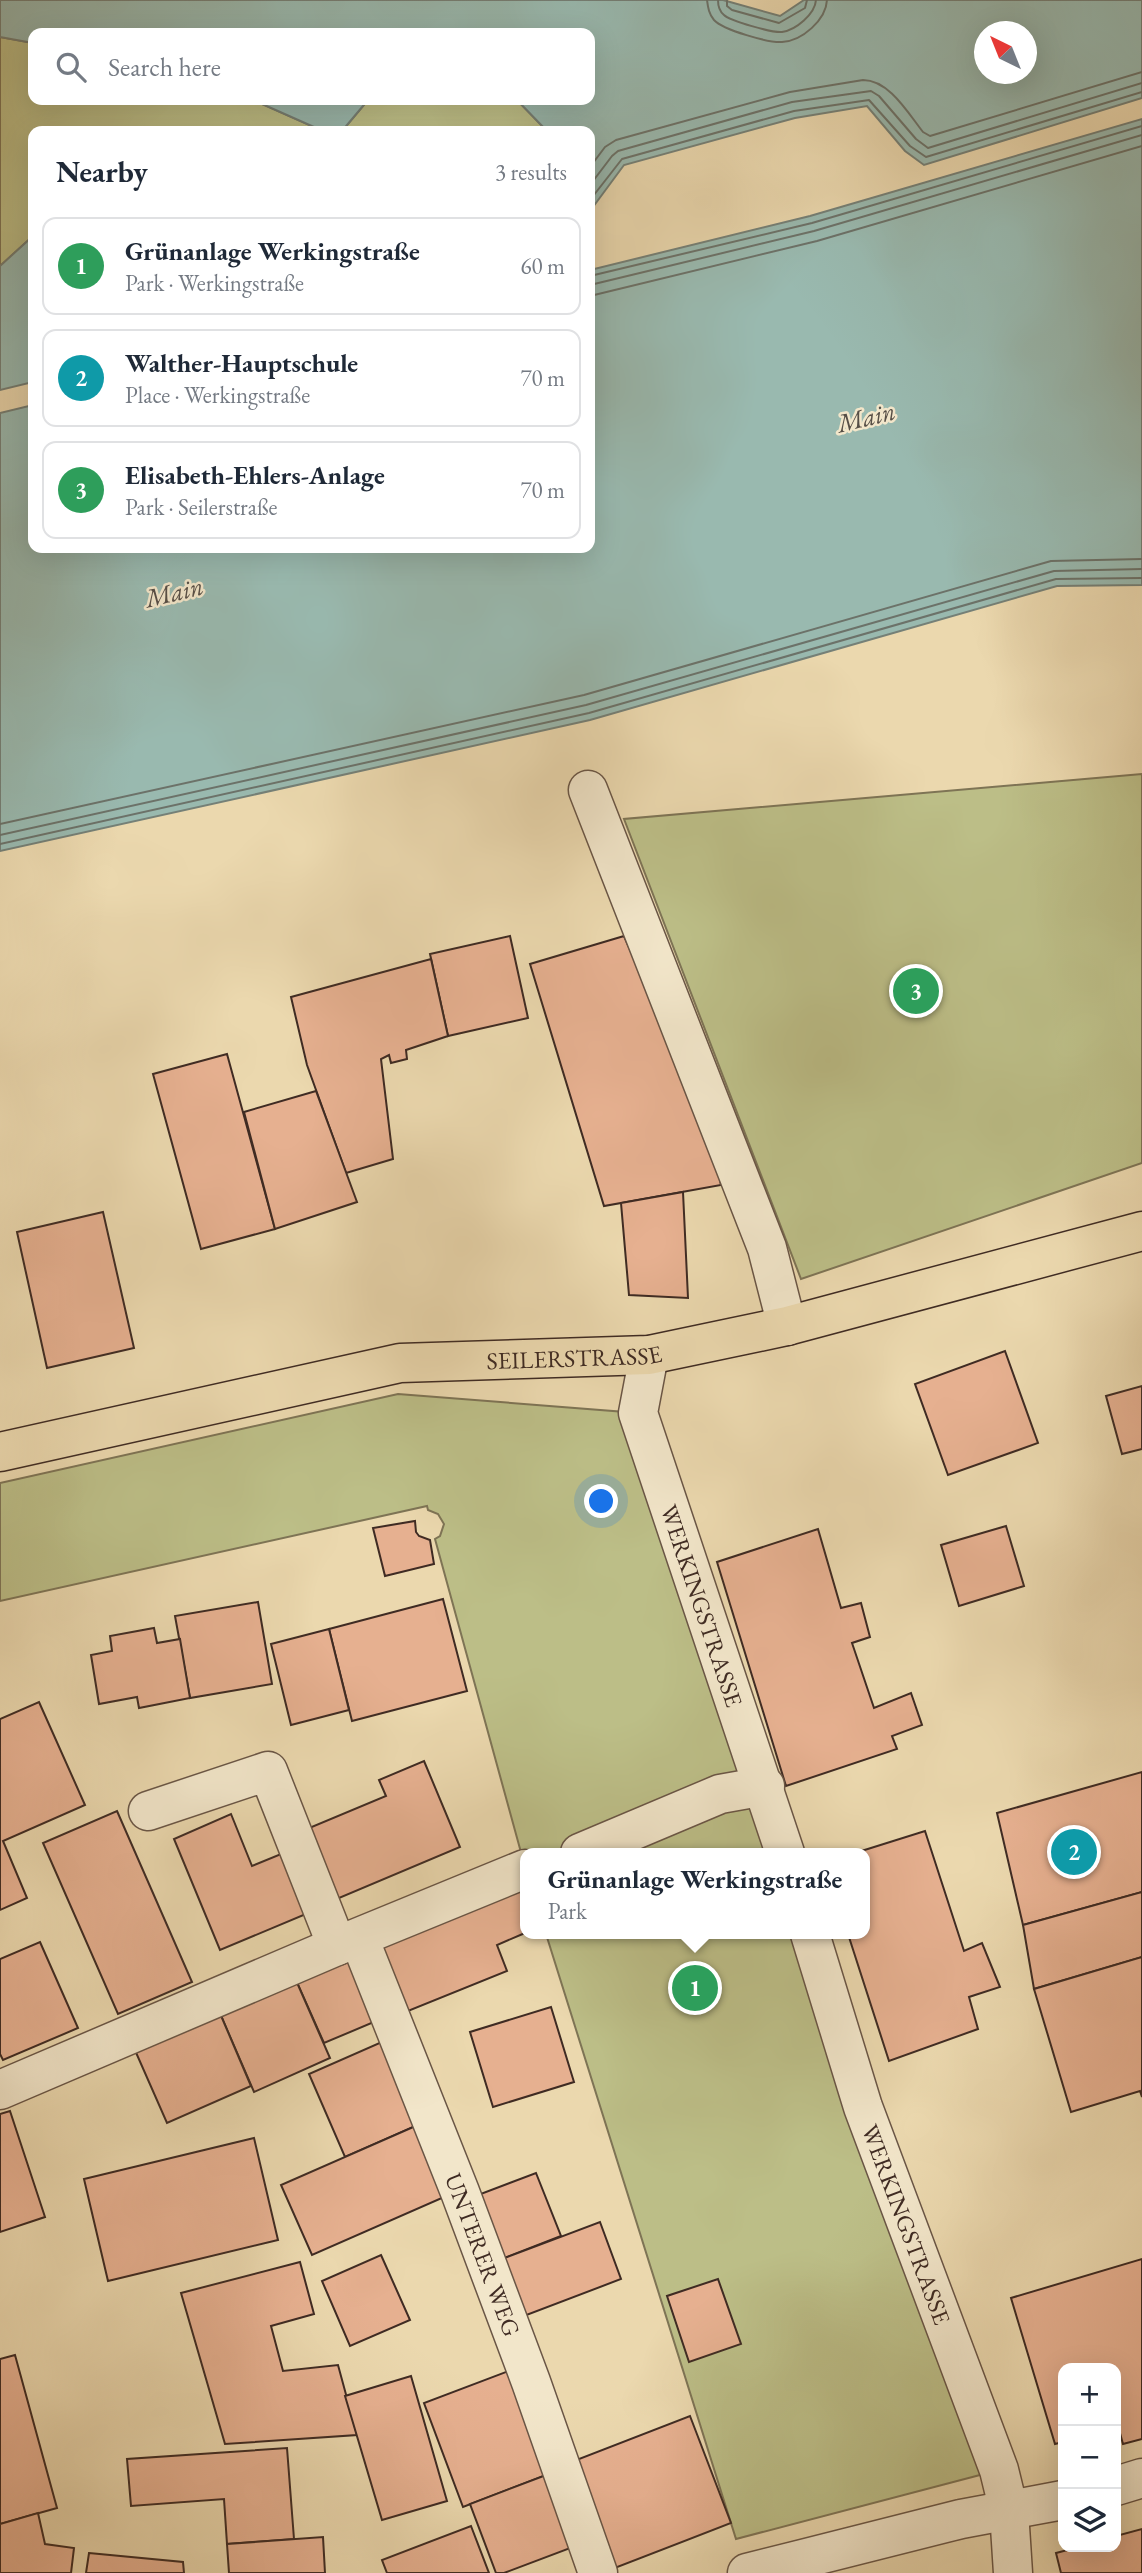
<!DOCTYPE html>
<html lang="en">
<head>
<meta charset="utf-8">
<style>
  body { margin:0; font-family:"EB Garamond",serif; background:#f2f2f3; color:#1f2937 }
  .controls { position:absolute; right:21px; bottom:21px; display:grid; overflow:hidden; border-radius:14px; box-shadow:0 7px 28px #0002 }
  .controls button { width:63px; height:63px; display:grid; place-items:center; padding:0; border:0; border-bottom:2px solid #e0e1e3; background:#fff; color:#1f2937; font:35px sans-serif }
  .compass { position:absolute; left:974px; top:21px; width:63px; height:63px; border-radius:50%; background:#fff; box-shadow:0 7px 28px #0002; rotate:317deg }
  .you { position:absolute; left:602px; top:1502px; width:24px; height:24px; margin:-18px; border:5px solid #fff; border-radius:50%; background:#1a73e8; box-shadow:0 0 0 10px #1a73e833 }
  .badge { display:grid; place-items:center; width:46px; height:46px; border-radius:50%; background:#8f2418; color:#fff; font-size:23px; font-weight:700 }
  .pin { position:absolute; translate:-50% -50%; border:4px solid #fff; box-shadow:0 2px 7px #0006 }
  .popup { position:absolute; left:520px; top:1848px; width:350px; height:91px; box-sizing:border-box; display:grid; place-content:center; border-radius:14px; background:#fff; filter:drop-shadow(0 2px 5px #0005); font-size:23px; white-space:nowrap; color:#747a83 }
  .popup b { font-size:26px; color:#1f2937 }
  .popup::after { content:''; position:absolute; left:50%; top:100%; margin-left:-14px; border:14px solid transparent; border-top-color:#fff }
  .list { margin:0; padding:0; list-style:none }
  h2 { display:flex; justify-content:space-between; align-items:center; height:91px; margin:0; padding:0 28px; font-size:30px }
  h2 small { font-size:23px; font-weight:400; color:#747a83 }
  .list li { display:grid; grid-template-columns:46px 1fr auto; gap:21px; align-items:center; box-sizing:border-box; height:98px; margin:0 14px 14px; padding:0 14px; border:2px solid #e0e1e3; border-radius:14px }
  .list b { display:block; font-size:26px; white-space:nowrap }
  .list p { margin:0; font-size:23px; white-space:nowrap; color:#747a83 }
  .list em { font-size:23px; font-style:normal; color:#747a83 }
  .icon { flex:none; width:38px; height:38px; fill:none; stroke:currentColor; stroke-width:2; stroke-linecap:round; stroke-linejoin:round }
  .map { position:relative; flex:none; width:1142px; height:2573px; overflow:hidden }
  .search { position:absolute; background:#fff; box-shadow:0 7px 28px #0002; left:28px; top:28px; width:567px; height:77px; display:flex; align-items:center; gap:18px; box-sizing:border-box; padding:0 24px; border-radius:14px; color:#747a83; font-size:26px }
  .panel { position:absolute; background:#fff; box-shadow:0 7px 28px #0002; left:28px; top:126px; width:567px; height:427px; border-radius:14px }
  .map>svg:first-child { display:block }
</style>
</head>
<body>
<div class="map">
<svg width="1142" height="2573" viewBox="0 0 1142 2573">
  <rect width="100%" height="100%" fill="#ebd8ae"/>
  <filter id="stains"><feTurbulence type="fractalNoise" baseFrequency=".00286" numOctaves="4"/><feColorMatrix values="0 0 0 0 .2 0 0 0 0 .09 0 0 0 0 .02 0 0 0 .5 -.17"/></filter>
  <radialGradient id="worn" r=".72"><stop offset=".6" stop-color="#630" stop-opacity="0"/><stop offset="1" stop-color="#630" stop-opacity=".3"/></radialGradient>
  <g fill="#bcbe87" stroke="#7e7455" stroke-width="2">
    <path d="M0,37l33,6v57h220l70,31h-290v105l-33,30z"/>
    <path d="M368,100h149l30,31h-205z"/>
    <path d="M1142,774v389l-341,116 -177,-460z"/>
    <path d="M398,1394l240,19 147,440h-260v14l-90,-328 5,-3 4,-12 -6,-10 -10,-4 -1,-4 -427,95v-118z"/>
    <path d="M546,1934h264l189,536 -263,69z"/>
  </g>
  <g fill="#99b9af" stroke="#758077" stroke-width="2" fill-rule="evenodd">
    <path d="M0,0h723l57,16 24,-16h338v98l-218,67 -19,-14 -38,-45 -72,12 -171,47 -34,46v-80h-43l-30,-31h73v-67h-557v10l-33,-6zM984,32h42v42h-42z"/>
    <path d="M253,100h115l-26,31h-19z"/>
    <path d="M1142,119v466l-85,1 -467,134 -590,131v-438l33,-8v143h557v-278l220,-54z"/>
    <path d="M33,236v146l-33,8v-124z"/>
  </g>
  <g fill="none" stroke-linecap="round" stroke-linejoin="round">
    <g stroke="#6c7269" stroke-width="2">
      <path d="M707,0c1,8 2,14 7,20 9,10 55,23 68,22 20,-1 44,-22 45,-42"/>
      <path d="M718,0c0,6 1,11 6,15 6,6 49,18 58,17 14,-2 33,-18 34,-32"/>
      <path d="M727,0v6l5,4 47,13 26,-15 2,-8"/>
      <path d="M590,167l15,-20 11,-7 174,-48 73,-12c26,0 45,33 60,52l7,4 212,-64"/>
      <path d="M590,185l22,-29 6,-5 174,-49 79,-11 8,5 37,43 12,9 214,-65"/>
      <path d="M590,200l32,-41 172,-48 75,-11 41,46 16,11 216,-65"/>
      <path d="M590,276l222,-53 330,-97"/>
      <path d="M590,285l224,-54 328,-96"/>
      <path d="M590,296l227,-55 325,-95"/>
      <path d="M0,824l584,-129 467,-134 91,-2"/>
      <path d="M0,835l586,-130 468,-134 88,-2"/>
      <path d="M0,844l589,-131 467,-134 86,-1"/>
    </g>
  </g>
  <g fill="#e6b090" stroke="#3f2b23" stroke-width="2">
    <path d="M510,936l18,82 -80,18 -18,-82z"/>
    <path d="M624,936l88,199 9,50 -117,21 -74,-242z"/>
    <path d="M431,959l17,77 -42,14 1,9 -16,4 -2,-8 -8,4 12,100 -47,14 -39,-108 -16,-68z"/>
    <path d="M227,1054l48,175 -74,20 -48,-175z"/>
    <path d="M316,1091l41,111 -82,27 -31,-117z"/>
    <path d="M683,1192l5,106 -59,-3 -8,-92z"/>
    <path d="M103,1212l31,136 -87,20 -30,-136z"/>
    <path d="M1005,1351l33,92 -90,32 -33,-91z"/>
    <path d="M1142,1386v63l-20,5 -16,-58z"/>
    <path d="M415,1521l1,11 3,4 11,4 4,24 -49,12 -12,-48z"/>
    <path d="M1006,1526l18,60 -65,20 -18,-61z"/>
    <path d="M818,1529l23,79 20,-5 9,34 -18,6 22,65 37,-15 11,32 -30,11 5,13 -111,37 -69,-224z"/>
    <path d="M443,1599l24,92 -115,30 -23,-92z"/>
    <path d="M258,1602l14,82 -82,14 -15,-82z"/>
    <path d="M154,1628l3,15 23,-4 10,59 -51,10 -2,-11 -38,7 -8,-49 21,-4 -2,-15z"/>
    <path d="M329,1629l20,81 -58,15 -20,-81z"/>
    <path d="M39,1702l46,103 -82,36 24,57 -27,12v-191z"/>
    <path d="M424,1761l36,86 -128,54 -30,-70 84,-35 -7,-16z"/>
    <path d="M1142,1772v120l-119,33 -26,-112z"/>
    <path d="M117,1811l75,171 -74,32 -75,-171z"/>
    <path d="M231,1814l21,52 29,-12 25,60 -86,36 -46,-111z"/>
    <path d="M925,1831l39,120 18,-8 18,44 -31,10 9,32 -89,32 -41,-127h17v-81h-10z"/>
    <path d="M518,1883l7,17v33l-28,12 10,26 -99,40 -29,-71z"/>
    <path d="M1142,1892v65l-108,32 -11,-64z"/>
    <path d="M40,1942l38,86 -75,32 -3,-6v-95z"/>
    <path d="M352,1953l29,66 -57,24 -29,-65z"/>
    <path d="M1142,1957v140l-2,-6 -69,21 -37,-123z"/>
    <path d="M295,1978l35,80 -76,34 -35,-81z"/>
    <path d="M551,2007l23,75 -81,25 -23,-75z"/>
    <path d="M219,2011l32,75 -84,37 -33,-75z"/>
    <path d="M384,2041l36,83 -75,33 -36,-83z"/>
    <path d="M10,2111l35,106 -45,15v-118z"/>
    <path d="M420,2124l31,70 -139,61 -31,-70z"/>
    <path d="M254,2138l24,102 -170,41 -24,-102z"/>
    <path d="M536,2173l25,63 -67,26 -24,-64z"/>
    <path d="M600,2222l21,57 -105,40 -22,-57z"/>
    <path d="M381,2255l29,65 -60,26 -28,-65z"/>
    <path d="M1142,2259v180l-19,5 -5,-18 -2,1v-59h-53v74l-8,2 -44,-146z"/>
    <path d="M300,2262l14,52 -43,12 12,45 55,-6 19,70 -132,9 -44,-151z"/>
    <path d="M718,2279l23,65 -52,18 -22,-66z"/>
    <path d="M15,2355l42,153 -57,16v-165z"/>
    <path d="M514,2369l40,103 -91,35 -39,-104z"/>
    <path d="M411,2376l36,125 -65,19 -37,-124z"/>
    <path d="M690,2416l41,107 -124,48 -41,-107z"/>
    <path d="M287,2448l7,91 -67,5 -3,-45 -93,7 -4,-47z"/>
    <path d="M554,2472l27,72 -77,29h-8l-26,-69z"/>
    <path d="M38,2513l7,31 29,4 -3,25h-71v-49z"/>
    <path d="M471,2526l18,47h-102l-5,-13z"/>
    <path d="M1142,2529v44h-81l-5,-20 23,-6h37v-11z"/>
    <path d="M323,2537l2,36h-96l-2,-29z"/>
    <path d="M89,2553l94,9 1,11h-98z"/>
  </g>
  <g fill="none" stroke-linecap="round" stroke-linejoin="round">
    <g stroke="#6a5646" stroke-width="41">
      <g id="minor">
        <path d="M588,790l179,458 20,78"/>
        <path id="s1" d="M649,1355l-11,58 147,440"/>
        <path d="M148,1811l120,-40 69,175"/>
        <path d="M580,1853l140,-59 45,-8"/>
        <path id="s2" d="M810,1934l53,173 136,363 10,41 4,62"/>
        <path id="s3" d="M359,1938l101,254 71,190 67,191"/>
        <path d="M0,2090l337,-144 188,-77"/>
        <path d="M1116,2486l26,-8"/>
        <path d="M747,2573l214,-54 102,-19"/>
      </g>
    </g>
    <g stroke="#3f2b23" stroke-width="41">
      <g id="major">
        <path id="s4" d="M0,1452l400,-89 249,-8 138,-29 355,-95"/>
      </g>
    </g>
    <use href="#minor" stroke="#f2e6ca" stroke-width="38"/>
    <use href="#major" stroke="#ebd8ae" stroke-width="38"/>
  </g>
  <g text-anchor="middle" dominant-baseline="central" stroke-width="5" stroke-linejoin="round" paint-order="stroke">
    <g font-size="24" fill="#3f2b23" stroke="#f2e6ca">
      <text stroke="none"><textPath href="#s4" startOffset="584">SEILERSTRASSE</textPath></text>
      <text stroke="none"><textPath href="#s1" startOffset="262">WERKINGSTRASSE</textPath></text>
      <text stroke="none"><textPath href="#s2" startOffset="306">WERKINGSTRASSE</textPath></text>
      <text stroke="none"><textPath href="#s3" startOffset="340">UNTERER WEG</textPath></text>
    </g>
    <g font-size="26" font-style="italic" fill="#564e46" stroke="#f2e6ca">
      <text transform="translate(866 417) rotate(-14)">Main</text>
      <text transform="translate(174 592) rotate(-14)">Main</text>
    </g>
  </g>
  <rect width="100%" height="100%" filter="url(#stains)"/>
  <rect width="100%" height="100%" fill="url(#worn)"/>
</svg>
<div class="controls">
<button>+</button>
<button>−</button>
<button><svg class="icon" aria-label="layers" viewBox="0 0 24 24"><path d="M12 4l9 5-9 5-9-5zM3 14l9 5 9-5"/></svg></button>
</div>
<svg class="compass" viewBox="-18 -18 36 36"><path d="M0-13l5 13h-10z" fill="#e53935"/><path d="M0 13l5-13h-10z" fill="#747a83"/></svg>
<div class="you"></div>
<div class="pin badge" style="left:695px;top:1988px;background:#2e9e5b">1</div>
<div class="popup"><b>Grünanlage Werkingstraße</b>Park</div>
<div class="pin badge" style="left:1074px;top:1852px;background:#0f9aa8">2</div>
<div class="pin badge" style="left:916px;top:991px;background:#2e9e5b">3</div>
<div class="search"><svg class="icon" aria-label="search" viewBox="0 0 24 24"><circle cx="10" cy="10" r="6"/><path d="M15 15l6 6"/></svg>Search here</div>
<section class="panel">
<h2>Nearby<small>3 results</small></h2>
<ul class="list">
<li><span class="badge" style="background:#2e9e5b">1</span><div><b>Grünanlage Werkingstraße</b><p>Park · Werkingstraße</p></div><em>60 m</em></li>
<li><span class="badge" style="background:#0f9aa8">2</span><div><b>Walther-Hauptschule</b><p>Place · Werkingstraße</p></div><em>70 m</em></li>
<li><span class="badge" style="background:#2e9e5b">3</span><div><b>Elisabeth-Ehlers-Anlage</b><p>Park · Seilerstraße</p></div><em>70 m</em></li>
</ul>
</section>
</div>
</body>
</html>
